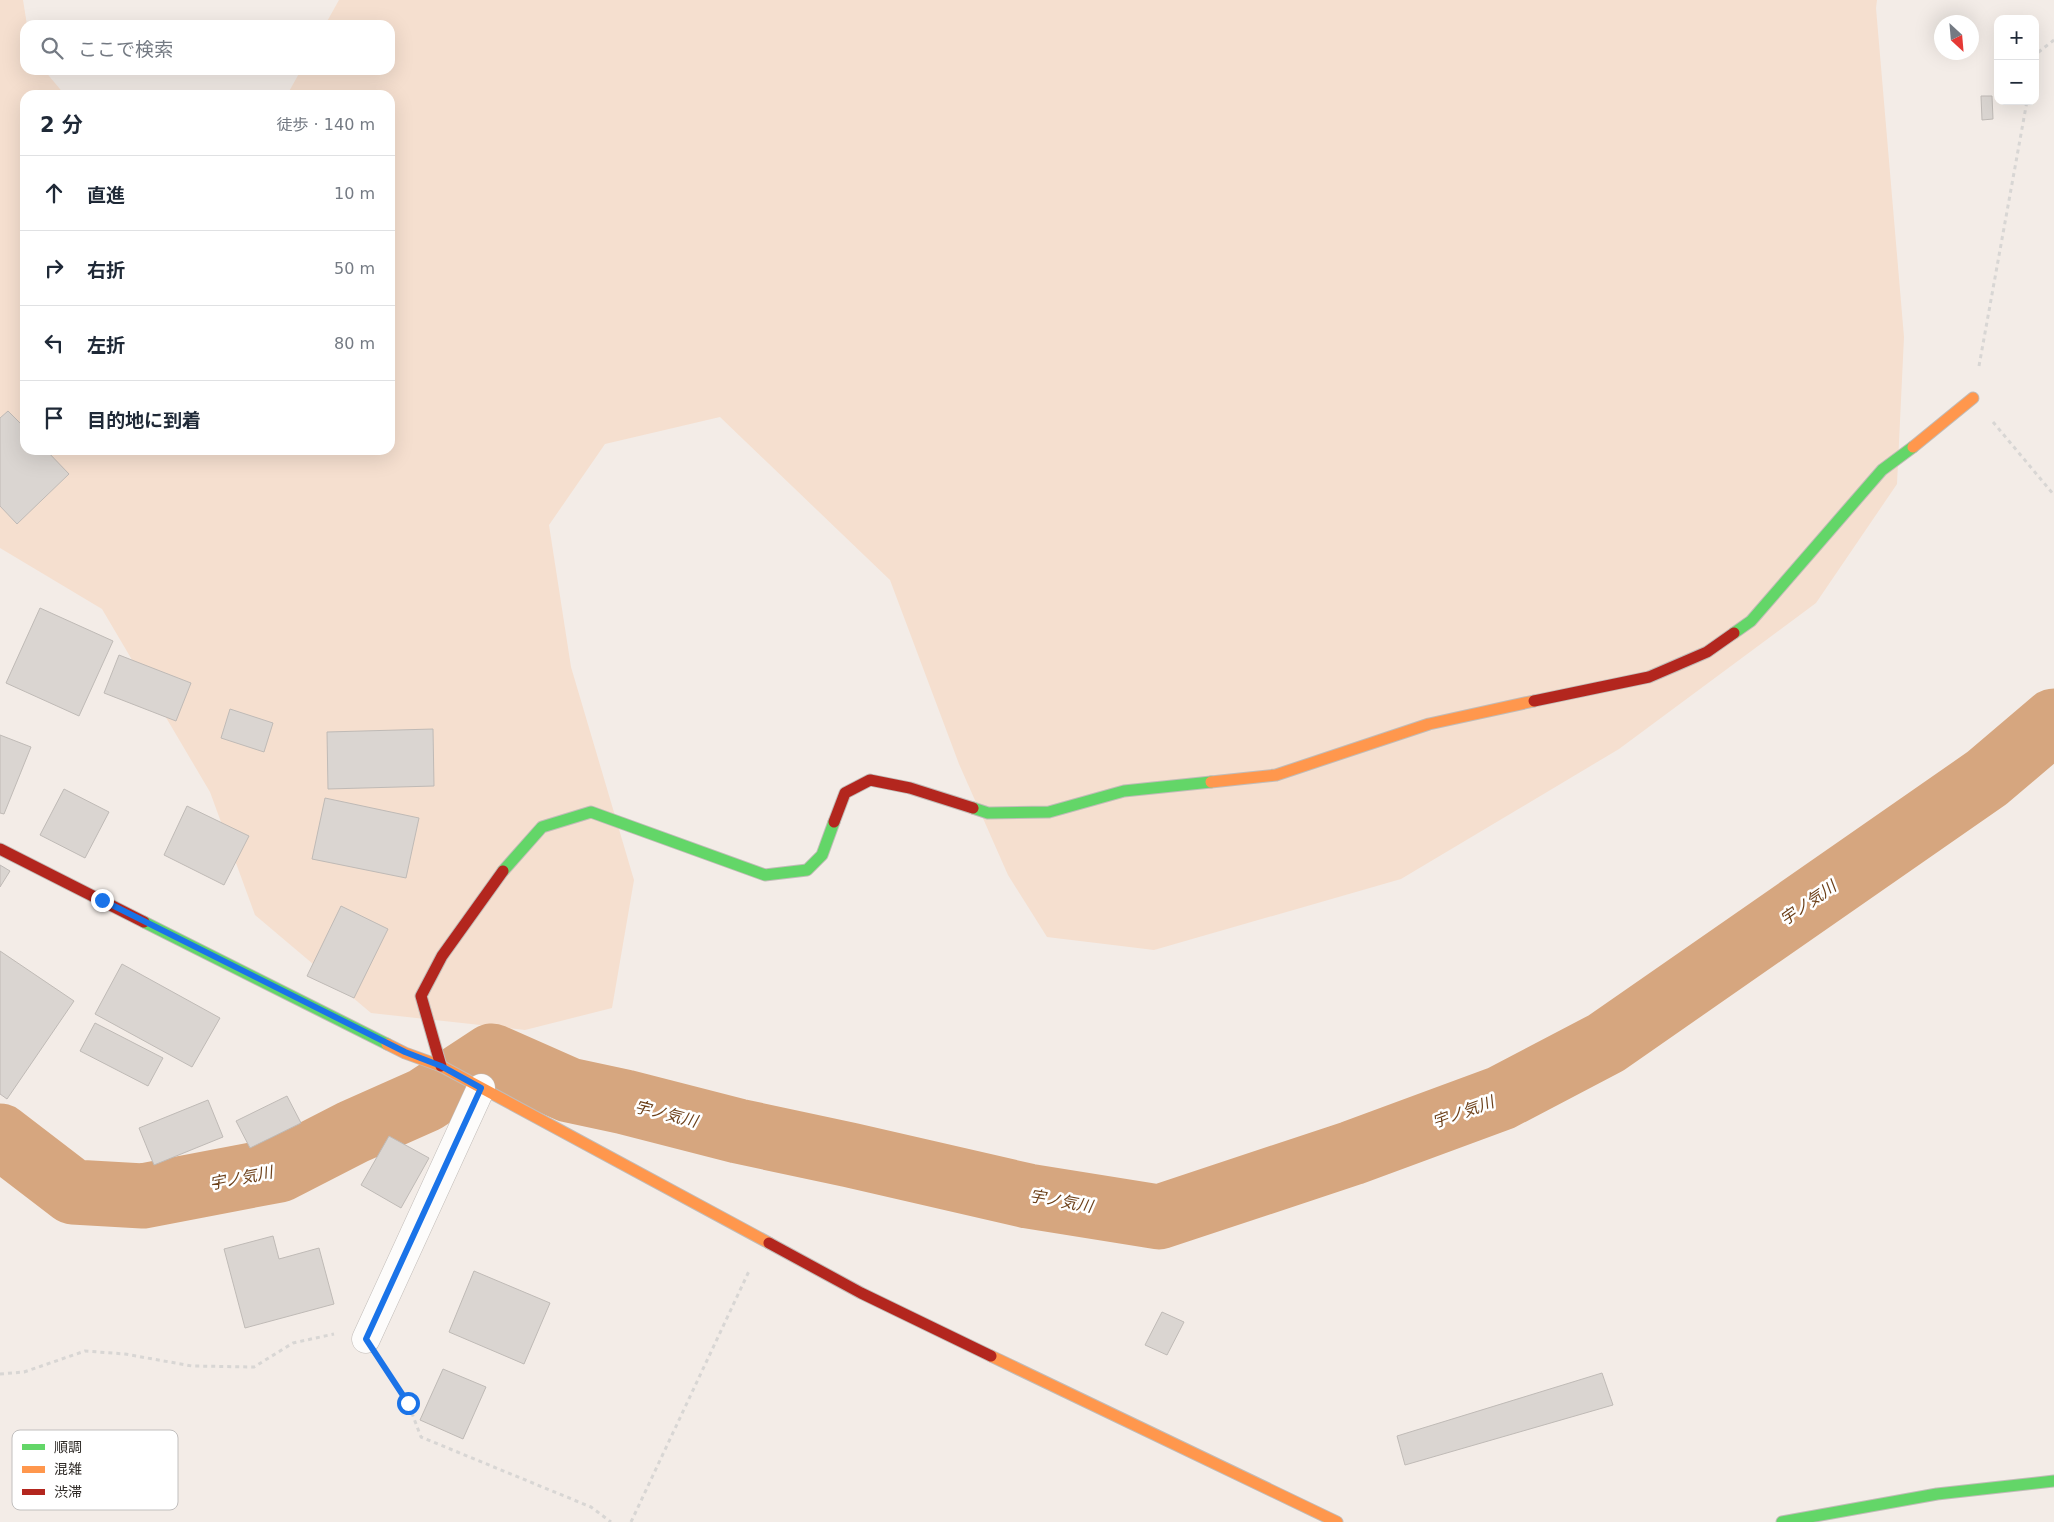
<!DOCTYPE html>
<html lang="ja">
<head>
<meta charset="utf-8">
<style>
  body { margin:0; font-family:"DejaVu Sans","Noto Sans JP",sans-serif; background:#f2f2f3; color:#1f2937 }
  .controls { position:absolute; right:15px; top:15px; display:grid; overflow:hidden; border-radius:10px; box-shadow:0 5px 20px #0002 }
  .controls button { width:45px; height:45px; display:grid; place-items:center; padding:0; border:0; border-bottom:1px solid #e0e1e3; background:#fff; color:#1f2937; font:25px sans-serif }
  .compass { position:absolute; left:1934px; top:15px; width:45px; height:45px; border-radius:50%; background:#fff; box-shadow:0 5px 20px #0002; rotate:154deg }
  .stop { position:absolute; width:15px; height:15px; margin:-11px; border:4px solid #1a73e8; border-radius:50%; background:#fff }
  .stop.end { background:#1a73e8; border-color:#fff; box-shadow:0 1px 5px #0008 }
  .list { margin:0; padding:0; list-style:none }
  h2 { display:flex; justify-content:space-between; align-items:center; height:65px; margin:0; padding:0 20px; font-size:21px }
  h2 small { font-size:16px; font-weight:400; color:#747a83 }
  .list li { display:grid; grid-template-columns:32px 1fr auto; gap:15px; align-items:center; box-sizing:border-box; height:75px; padding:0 20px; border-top:1px solid #e0e1e3 }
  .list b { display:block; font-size:19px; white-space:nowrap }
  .list em { font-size:16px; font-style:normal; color:#747a83 }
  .icon { flex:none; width:28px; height:28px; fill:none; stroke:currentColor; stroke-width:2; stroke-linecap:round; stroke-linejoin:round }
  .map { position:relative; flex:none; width:2054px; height:1522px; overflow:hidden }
  .search { position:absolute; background:#fff; box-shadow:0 5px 20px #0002; left:20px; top:20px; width:375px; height:55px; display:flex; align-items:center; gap:12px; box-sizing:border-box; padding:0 18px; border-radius:15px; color:#747a83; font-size:19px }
  .panel { position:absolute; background:#fff; box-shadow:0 5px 20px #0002; left:20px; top:90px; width:375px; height:365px; border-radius:15px }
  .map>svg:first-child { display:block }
</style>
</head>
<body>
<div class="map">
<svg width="2054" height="1522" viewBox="0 0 2054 1522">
  <rect width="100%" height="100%" fill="#f3ece7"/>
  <path fill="#f5dfcf" d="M0,0h23l4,25h-2v45h19l21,25h-40v355h365v-355h-103l14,-25h89v-45h-65l14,-25h1538l-1,8 28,329 -7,147 -81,119 -197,146 -218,130 -247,71 -107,-13 -39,-62 -49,-111 -69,-184 -170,-163 -115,27 -56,81 22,142 63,213 -22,128 -87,22 -154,-17 -116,-98 -45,-123 -108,-183 -102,-61z"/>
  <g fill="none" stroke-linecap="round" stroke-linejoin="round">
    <path stroke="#d6a67f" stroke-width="65" d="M0,1136l73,56 70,4 136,-26 74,-38 72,-32 67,-44 77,34 56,12 113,29 112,24 178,41 131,21 193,-64 149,-55 105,-55 381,-265 67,-57"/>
  </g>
  <g fill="#dad5d1" stroke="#bfbab6">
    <path d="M1981,96h11l1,23 -11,1z"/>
    <path d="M8,411l17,17v22h21l23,24 -52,50 -17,-18v-88z"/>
    <path d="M40,608l73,33 -34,75 -73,-33z"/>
    <path d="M119,655l72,28 -15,38 -72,-28z"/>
    <path d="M230,709l43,14 -9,29 -43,-14z"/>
    <path d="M433,729l1,57 -106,3 -1,-57z"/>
    <path d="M0,735l31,12 -27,67 -4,-1z"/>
    <path d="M64,789l45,23 -24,46 -45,-23z"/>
    <path d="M325,798l94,20 -13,60 -94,-19z"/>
    <path d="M187,806l62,30 -25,49 -60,-30z"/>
    <path d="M0,865l10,6 -10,16z"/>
    <path d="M341,906l47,23 -34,69 -47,-22z"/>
    <path d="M0,951l74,50 -67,98 -7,-5z"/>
    <path d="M122,964l98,54 -28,49 -97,-53z"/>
    <path d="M95,1023l68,35 -15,28 -68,-35z"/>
    <path d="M287,1096l14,27 -51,25 -14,-27z"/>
    <path d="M208,1100l15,37 -69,28 -15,-37z"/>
    <path d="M389,1136l40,22 -28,50 -40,-23z"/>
    <path d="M273,1236l6,23 40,-11 15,56 -89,24 -21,-79z"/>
    <path d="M474,1271l76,32 -26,61 -75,-32z"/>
    <path d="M1162,1312l22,10 -17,33 -22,-10z"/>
    <path d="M443,1369l43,18 -23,52 -43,-19z"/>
    <path d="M1602,1373l11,32 -208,60 -8,-29z"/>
  </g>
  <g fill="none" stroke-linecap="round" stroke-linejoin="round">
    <g stroke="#c1bcb8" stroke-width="29">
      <path id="street" d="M366,1339l115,-251"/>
    </g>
    <g stroke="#c1bcb8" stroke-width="13">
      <g id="fast">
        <path d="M1734,633l17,-12 131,-151 31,-23"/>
        <path d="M973,808l15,5 61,-1 75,-21 87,-9"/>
        <path d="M503,871l39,-44 49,-15 174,63 42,-5 15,-15 12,-33"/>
        <path d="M144,922l243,122"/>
        <path d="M1782,1522l155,-28 117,-13"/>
      </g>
    </g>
    <g stroke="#c1bcb8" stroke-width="13">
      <g id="slow">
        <path d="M1913,447l60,-49"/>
        <path d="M1211,782l65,-7 153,-51 105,-23"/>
        <path d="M387,1044l18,9 36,13 328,177"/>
        <path d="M991,1356l346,166"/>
      </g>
    </g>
    <g stroke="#c1bcb8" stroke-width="13">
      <g id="jam">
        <path d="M1534,701l115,-24 58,-25 27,-19"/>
        <path d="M834,822l11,-29 25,-13 40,8 63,20"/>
        <path d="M0,849l144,73"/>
        <path d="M441,1066l-20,-70 21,-40 61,-85"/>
        <path d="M769,1243l92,50 130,63"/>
      </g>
    </g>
    <g stroke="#d8d6d4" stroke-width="3" stroke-dasharray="4 4" stroke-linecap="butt">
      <path d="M2035,59l1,-5 18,-14"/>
      <path d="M1979,366l48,-265"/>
      <path d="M1993,422l61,73"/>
      <path d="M383,1365l25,38 13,34 170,70 20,15"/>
      <path d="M0,1374l24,-2 61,-21 40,3 67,12 62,1 39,-24 41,-9"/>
      <path d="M631,1522l119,-253"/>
    </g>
    <use href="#street" stroke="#fdfcfb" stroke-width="28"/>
    <use href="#fast" stroke="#63d668" stroke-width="11"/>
    <use href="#slow" stroke="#ff974d" stroke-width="11"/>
    <use href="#jam" stroke="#b3261e" stroke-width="11"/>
  </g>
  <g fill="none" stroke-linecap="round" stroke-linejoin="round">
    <path stroke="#1a73e8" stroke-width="6" d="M102,900l303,152 36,14 40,22 -115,251 42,64"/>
  </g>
  <g text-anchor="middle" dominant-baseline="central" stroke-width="5" stroke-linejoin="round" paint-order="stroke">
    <g font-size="16" font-style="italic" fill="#6c3f18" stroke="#fff">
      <text transform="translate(1808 903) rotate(-35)">宇ノ気川</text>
      <text transform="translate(1463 1112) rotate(-20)">宇ノ気川</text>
      <text transform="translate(666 1114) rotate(14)">宇ノ気川</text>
      <text transform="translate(241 1178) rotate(-11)">宇ノ気川</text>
      <text transform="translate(1061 1201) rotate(10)">宇ノ気川</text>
    </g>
  </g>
  <rect x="12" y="1430" width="166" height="80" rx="8" fill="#fff" stroke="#c1bfbe" stroke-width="1"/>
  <rect x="22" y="1444" width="23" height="6" fill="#63d668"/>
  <rect x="22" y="1466" width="23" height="7" fill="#ff974d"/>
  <rect x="22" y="1489" width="23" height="6" fill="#b3261e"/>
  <g font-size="14" fill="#2f2b27">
    <text x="54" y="1452">順調</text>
    <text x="54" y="1474">混雑</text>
    <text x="54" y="1497">渋滞</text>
  </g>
</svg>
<div class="controls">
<button>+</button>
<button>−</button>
</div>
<svg class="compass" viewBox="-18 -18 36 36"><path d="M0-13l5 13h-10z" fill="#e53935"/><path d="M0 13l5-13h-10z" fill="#747a83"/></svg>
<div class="stop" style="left:408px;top:1403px"></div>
<div class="stop end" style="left:102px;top:900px"></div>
<div class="search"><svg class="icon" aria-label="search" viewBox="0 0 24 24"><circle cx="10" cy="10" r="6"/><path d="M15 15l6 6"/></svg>ここで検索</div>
<section class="panel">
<h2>2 分<small>徒歩 · 140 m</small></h2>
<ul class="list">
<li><svg class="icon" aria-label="ahead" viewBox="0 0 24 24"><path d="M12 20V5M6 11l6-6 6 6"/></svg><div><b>直進</b></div><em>10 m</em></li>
<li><svg class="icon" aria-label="right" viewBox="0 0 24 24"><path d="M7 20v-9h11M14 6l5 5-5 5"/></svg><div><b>右折</b></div><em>50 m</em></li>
<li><svg class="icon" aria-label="left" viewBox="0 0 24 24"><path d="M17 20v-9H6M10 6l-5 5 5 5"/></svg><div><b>左折</b></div><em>80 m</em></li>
<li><svg class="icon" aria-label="arrive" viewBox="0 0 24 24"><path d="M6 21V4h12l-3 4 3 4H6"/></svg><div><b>目的地に到着</b></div></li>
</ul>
</section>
</div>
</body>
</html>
